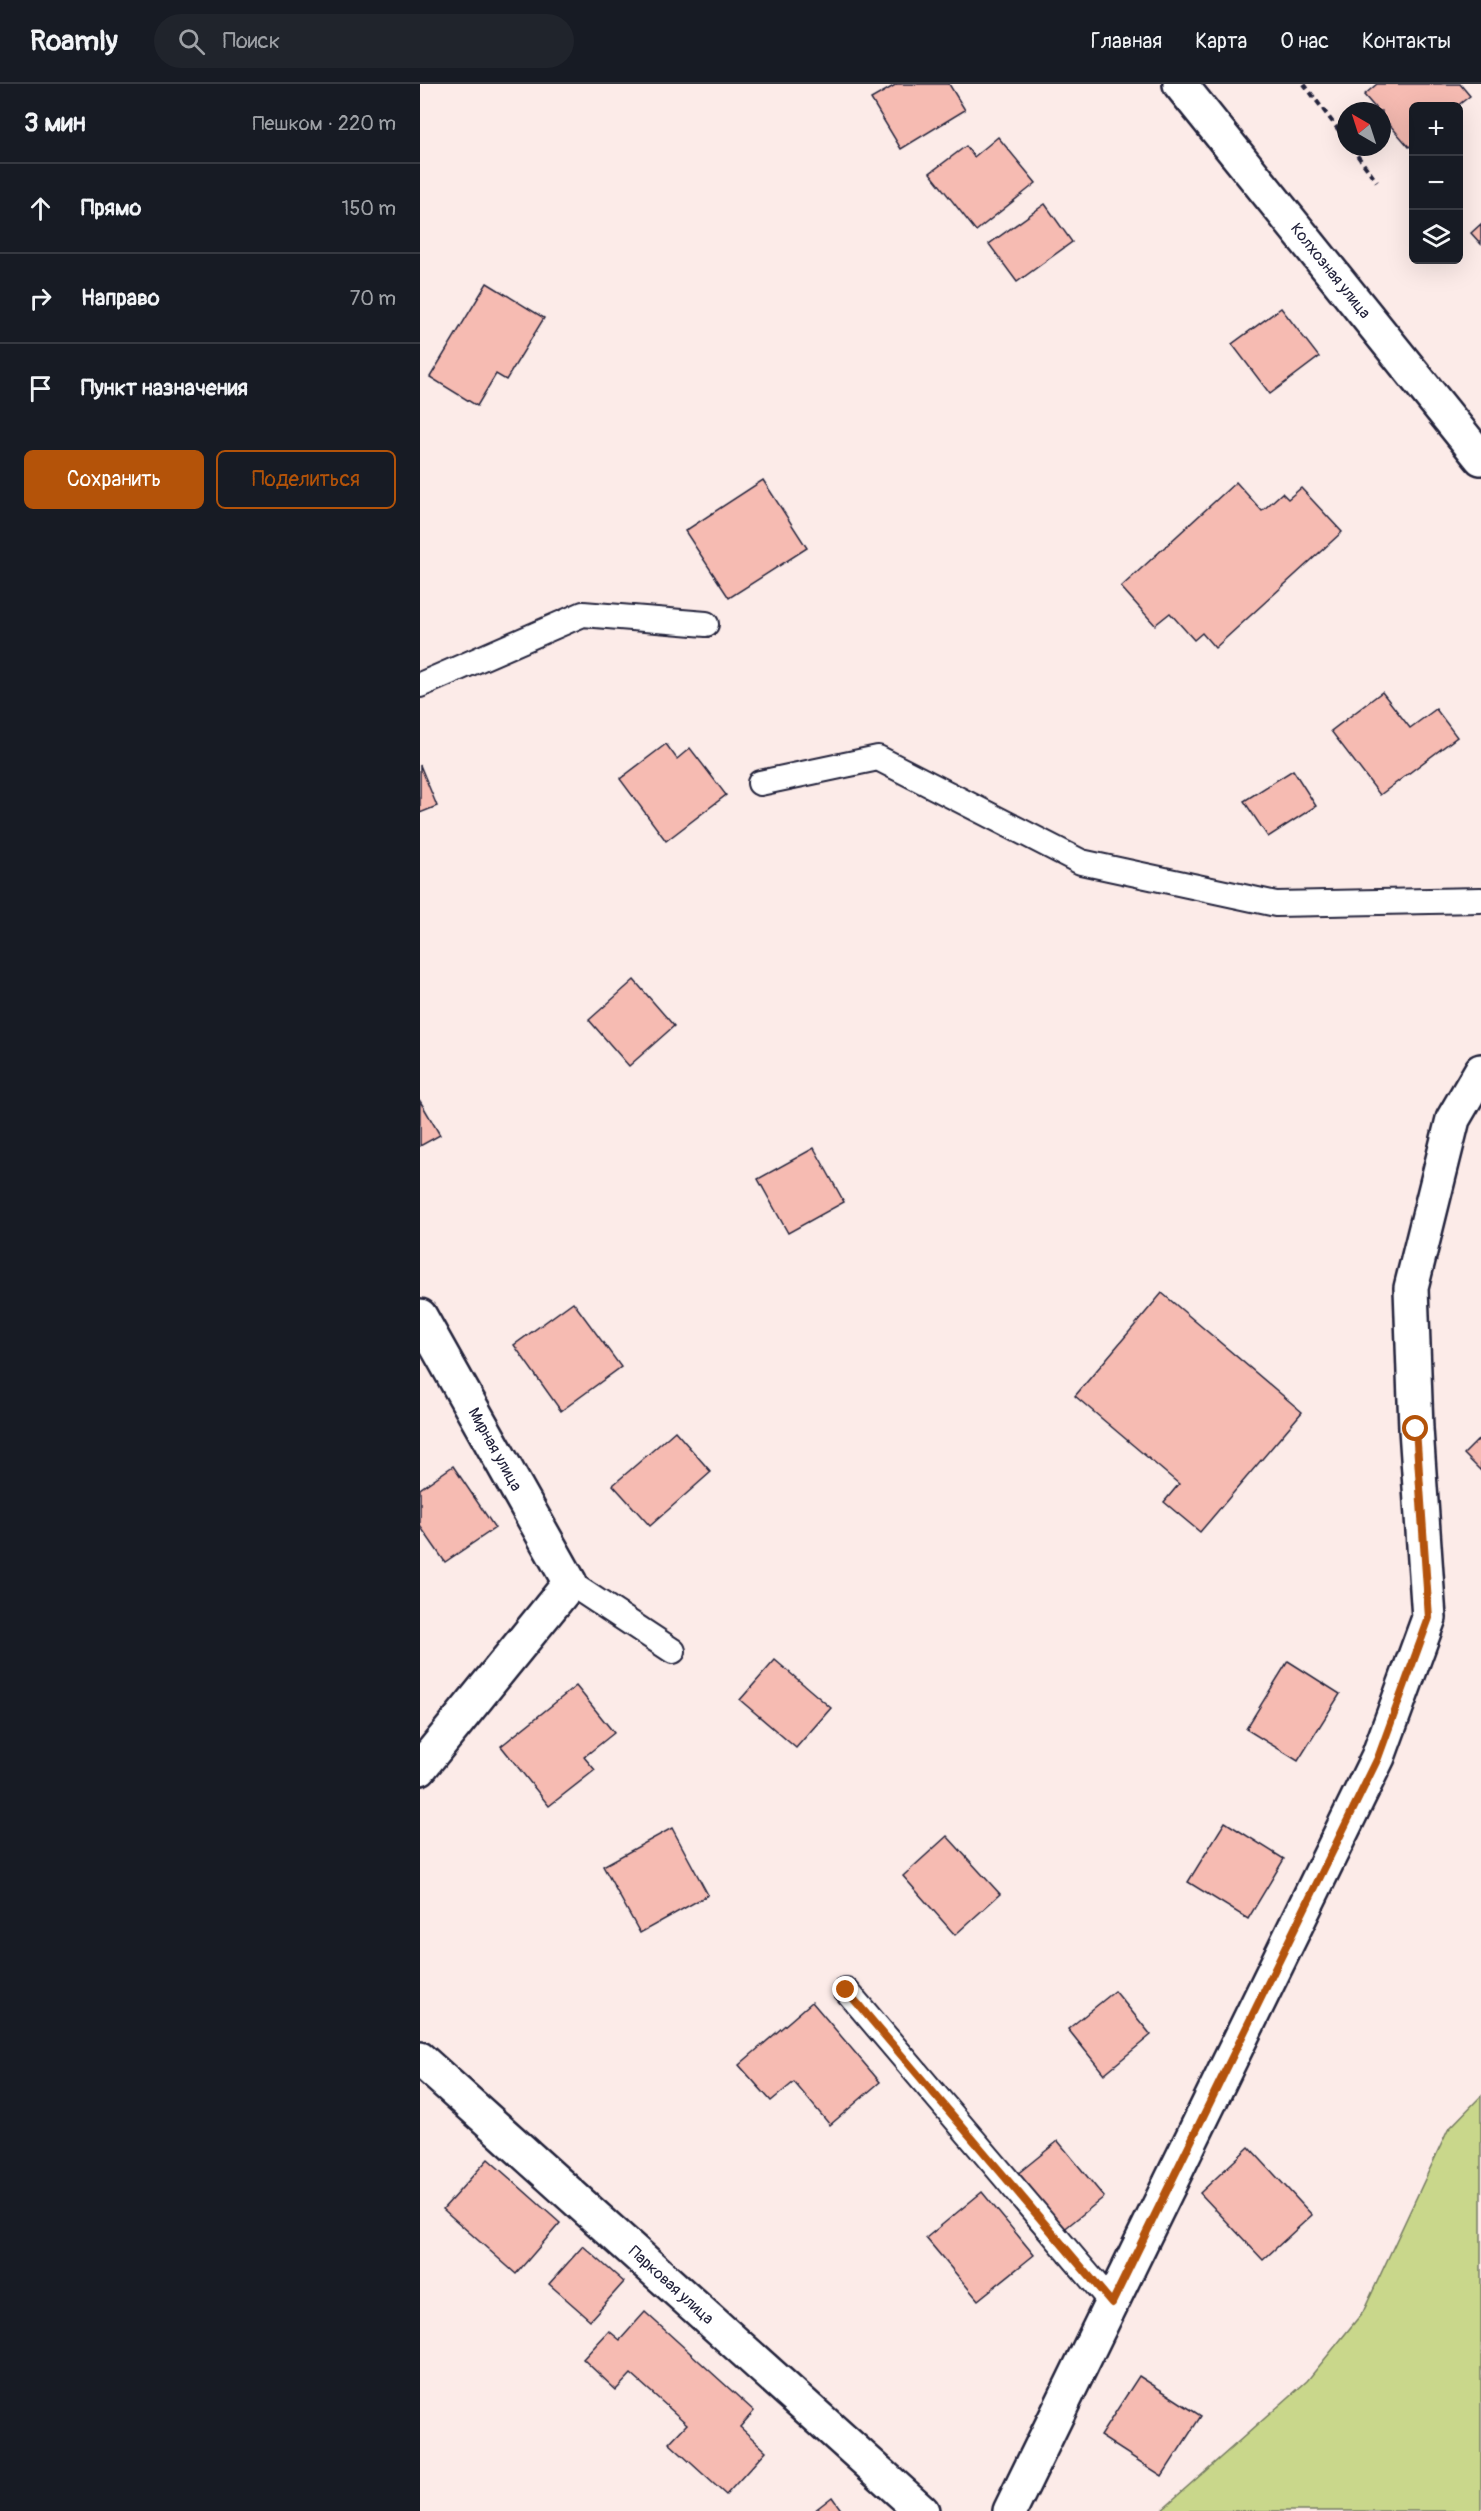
<!DOCTYPE html>
<html lang="ru">
<head>
<meta charset="utf-8">
<style>
  body { margin:0; font-family:Pangolin,sans-serif; background:#20242c; color:#f1f3f6 }
  .controls { position:absolute; right:18px; top:18px; display:grid; overflow:hidden; border-radius:9px; box-shadow:0 6px 24px #0002 }
  .controls button { width:54px; height:54px; display:grid; place-items:center; padding:0; border:0; border-bottom:2px solid #363941; background:#171b24; color:#f1f3f6; font:30px sans-serif }
  .compass { position:absolute; left:917px; top:18px; width:54px; height:54px; border-radius:50%; background:#171b24; box-shadow:0 6px 24px #0002; rotate:321deg }
  .stop { position:absolute; width:18px; height:18px; margin:-14px; border:4px solid #b45309; border-radius:50%; background:#fff }
  .stop.end { background:#b45309; border-color:#fff; box-shadow:0 2px 6px #0008 }
  .list { margin:0; padding:0; list-style:none }
  h2 { display:flex; justify-content:space-between; align-items:center; height:78px; margin:0; padding:0 24px; font-size:26px }
  h2 small { font-size:20px; font-weight:400; color:#9ea1a6 }
  .list li { display:grid; grid-template-columns:39px 1fr auto; gap:18px; align-items:center; box-sizing:border-box; height:90px; padding:0 24px; border-top:2px solid #363941 }
  .list b { display:block; font-size:22px; white-space:nowrap }
  .list em { font-size:20px; font-style:normal; color:#9ea1a6 }
  .actions { display:flex; gap:12px; padding:18px 24px }
  .actions a { flex:1; padding:14px 0; border:2px solid #b45309; border-radius:9px; text-align:center; font-size:21px; color:#b45309 }
  .actions .main { background:#b45309; color:#fff }
  .icon { flex:none; width:33px; height:33px; fill:none; stroke:currentColor; stroke-width:2; stroke-linecap:round; stroke-linejoin:round }
  .map { position:relative; flex:none; width:1061px; height:2427px; overflow:hidden }
  header { display:flex; align-items:center; gap:36px; box-sizing:border-box; height:84px; padding:0 30px; background:#171b24; border-bottom:2px solid #363941 }
  header strong { font-size:28px }
  nav { display:flex; gap:33px; margin-inline-start:auto; font-size:21px }
  .search { width:420px; height:54px; background:#20242c; display:flex; align-items:center; gap:15px; box-sizing:border-box; padding:0 21px; border-radius:33px; color:#9ea1a6; font-size:22px }
  main { display:flex }
  aside { flex:1; background:#171b24 }
  .map>svg:first-child { display:block }
</style>
</head>
<body>
<header>
<strong>Roamly</strong>
<div class="search"><svg class="icon" aria-label="search" viewBox="0 0 24 24"><circle cx="10" cy="10" r="6"/><path d="M15 15l6 6"/></svg>Поиск</div>
<nav><a>Главная</a><a>Карта</a><a>О нас</a><a>Контакты</a></nav>
</header>
<main>
<aside>
<h2>3 мин<small>Пешком · 220 m</small></h2>
<ul class="list">
<li><svg class="icon" aria-label="ahead" viewBox="0 0 24 24"><path d="M12 20V5M6 11l6-6 6 6"/></svg><div><b>Прямо</b></div><em>150 m</em></li>
<li><svg class="icon" aria-label="right" viewBox="0 0 24 24"><path d="M7 20v-9h11M14 6l5 5-5 5"/></svg><div><b>Направо</b></div><em>70 m</em></li>
<li><svg class="icon" aria-label="arrive" viewBox="0 0 24 24"><path d="M6 21V4h12l-3 4 3 4H6"/></svg><div><b>Пункт назначения</b></div></li>
</ul>
<div class="actions"><a class="main">Сохранить</a><a>Поделиться</a></div>
</aside>
<div class="map">
<svg width="1061" height="2427" viewBox="0 0 1061 2427">
  <rect width="100%" height="100%" fill="#fcebe8"/>
  <filter id="ink" filterUnits="userSpaceOnUse"><feTurbulence type="fractalNoise" baseFrequency=".0167" numOctaves="2"/><feDisplacementMap in="SourceGraphic" scale="12" xChannelSelector="R" yChannelSelector="G"/><feConvolveMatrix kernelMatrix="1 2 1 2 8 2 1 2 1" color-interpolation-filters="sRGB"/></filter>
  <g filter="url(#ink)">
    <path fill="#c9d78b" stroke="#767c63" stroke-width="1.5" d="M1061,2012v415h-321l147,-130 56,-69 85,-182z"/>
    <g fill="#f6bbb2" stroke="#22223b" stroke-width="1.5">
      <path d="M477,0h52l16,26 -64,39 -30,-50z"/>
      <path d="M957,0h83l10,12 -13,10h-43v37l-5,4 -27,-31v-5h-4l-14,-16z"/>
      <path d="M578,53l38,46 -60,48 -46,-58 36,-27 8,11z"/>
      <path d="M625,120l27,38 -55,40 -28,-38z"/>
      <path d="M1061,140v20l-10,-11z"/>
      <path d="M67,199l57,35 -38,62 -10,-6 -19,32 -47,-29z"/>
      <path d="M861,224l38,49 -49,37 -38,-50z"/>
      <path d="M343,396l44,68 -78,50 -44,-67z"/>
      <path d="M816,398l26,29 20,-18 6,6 13,-11 41,44 -127,116 -13,-15 -8,7 -24,-27 -15,12 -34,-38z"/>
      <path d="M962,608l28,36 26,-19 21,28 -77,58 -49,-64z"/>
      <path d="M246,660l11,15 13,-11 36,47 -60,46 -46,-62z"/>
      <path d="M0,681l17,41 -17,7z"/>
      <path d="M873,686l23,36 -48,31 -24,-36z"/>
      <path d="M214,896l40,46 -45,40 -40,-46z"/>
      <path d="M0,1017l20,34 -20,11z"/>
      <path d="M394,1064l30,54 -56,31 -30,-54z"/>
      <path d="M742,1209l140,119 -102,120 -36,-30 15,-18 -104,-88z"/>
      <path d="M153,1218l48,65 -60,44 -47,-66z"/>
      <path d="M255,1347l36,41 -61,54 -37,-41z"/>
      <path d="M1061,1353v34l-17,-17z"/>
      <path d="M33,1382l42,62 -50,34 -25,-36v-37z"/>
      <path d="M355,1576l56,48 -35,40 -56,-48z"/>
      <path d="M868,1577l52,33 -42,67 -52,-32z"/>
      <path d="M156,1602l38,47 -30,24 11,13 -46,36 -48,-60z"/>
      <path d="M805,1738l59,37 -36,60 -60,-37z"/>
      <path d="M252,1744l36,67 -68,38 -37,-67z"/>
      <path d="M527,1752l53,58 -45,41 -52,-59z"/>
      <path d="M695,1907l36,44 -47,39 -36,-45z"/>
      <path d="M392,1918l68,80 -50,43 -36,-43 -23,19 -32,-36z"/>
      <path d="M638,2057l46,56 -42,34 -46,-56z"/>
      <path d="M829,2063l63,68 -49,45 -63,-67z"/>
      <path d="M68,2075l72,64 -44,51 -73,-65z"/>
      <path d="M562,2108l52,63 -56,45 -52,-62z"/>
      <path d="M163,2162l41,36 -34,38 -41,-36z"/>
      <path d="M225,2228l109,99 -14,16 26,24 -40,44 -57,-52 18,-19 -56,-50 -15,16 -33,-31 26,-28 11,9z"/>
      <path d="M719,2292l62,40 -39,60 -62,-40z"/>
      <path d="M412,2413l10,14h-28z"/>
    </g>
    <g fill="none" stroke-linecap="round" stroke-linejoin="round">
      <g stroke="#22223b" stroke-width="28">
        <g id="lane">
          <path d="M0,601l163,-71 123,10"/>
          <path d="M340,699l118,-25 203,104 195,42 205,-4"/>
          <path d="M150,1499l103,68"/>
          <path d="M426,1906l266,313"/>
        </g>
      </g>
      <g stroke="#22223b" stroke-width="38">
        <g id="street">
          <path id="s1" d="M0,1232l150,267 -150,185"/>
          <path id="s2" d="M0,1975l502,452"/>
          <path d="M590,2427l368,-754 51,-139 -13,-189 -5,-141 42,-169 28,-48"/>
        </g>
      </g>
      <g stroke="#22223b" stroke-width="38">
        <g id="secondary">
          <path id="s3" d="M760,0l301,374"/>
        </g>
      </g>
      <g stroke="#22223b" stroke-width="4" stroke-dasharray="6 4.5" stroke-linecap="butt">
        <path d="M884,0l42,56"/>
        <path d="M931,63l26,35"/>
      </g>
      <use href="#lane" stroke="#fff" stroke-width="24"/>
      <use href="#street" stroke="#fff" stroke-width="33"/>
      <use href="#secondary" stroke="#fff" stroke-width="33"/>
    </g>
  </g>
  <g fill="none" stroke-linecap="round" stroke-linejoin="round" filter="url(#ink)">
    <path stroke="#b45309" stroke-width="8" d="M426,1906l266,313 266,-545 51,-140 -13,-189"/>
  </g>
  <g text-anchor="middle" dominant-baseline="central" stroke-width="6" stroke-linejoin="round" paint-order="stroke">
    <g font-size="16" fill="#22223b" stroke="#fff">
      <text stroke="none"><textPath href="#s3" startOffset="240">Колхозная улица</textPath></text>
      <text stroke="none"><textPath href="#s1" startOffset="153">Мирная улица</textPath></text>
      <text stroke="none"><textPath href="#s2" startOffset="338">Парковая улица</textPath></text>
    </g>
  </g>
</svg>
<div class="controls">
<button>+</button>
<button>−</button>
<button><svg class="icon" aria-label="layers" viewBox="0 0 24 24"><path d="M12 4l9 5-9 5-9-5zM3 14l9 5 9-5"/></svg></button>
</div>
<svg class="compass" viewBox="-18 -18 36 36"><path d="M0-13l5 13h-10z" fill="#e53935"/><path d="M0 13l5-13h-10z" fill="#9ea1a6"/></svg>
<div class="stop" style="left:996px;top:1345px"></div>
<div class="stop end" style="left:426px;top:1906px"></div>
</div>
</main>
</body>
</html>
